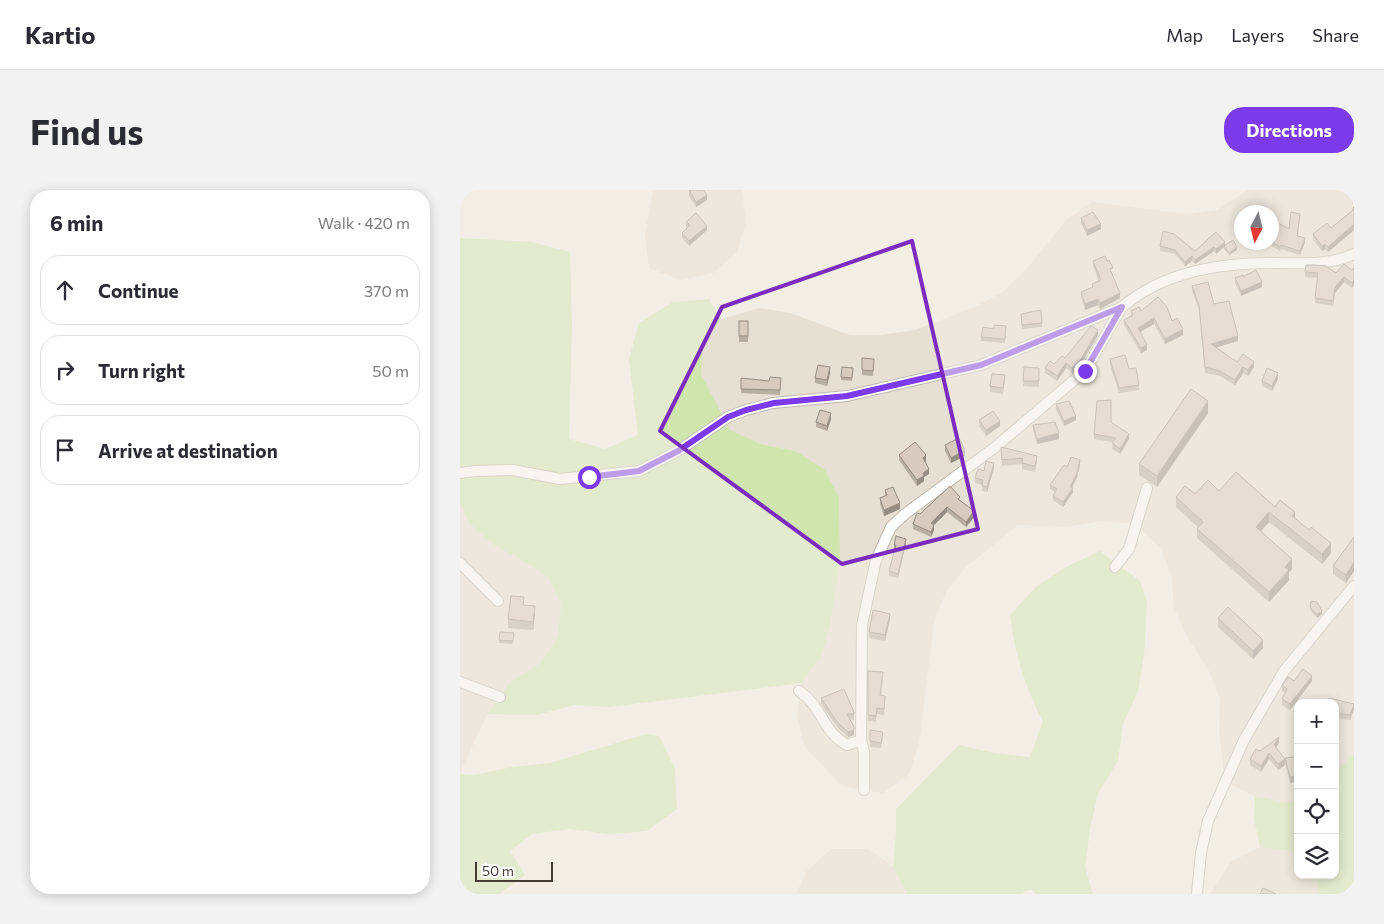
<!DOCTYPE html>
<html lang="en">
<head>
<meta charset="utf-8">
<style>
  body { margin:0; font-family:Commissioner,sans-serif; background:#f2f2f3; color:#2b2b33 }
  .controls { position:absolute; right:15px; bottom:15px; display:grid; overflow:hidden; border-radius:10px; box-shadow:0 2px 12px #0003 }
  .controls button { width:45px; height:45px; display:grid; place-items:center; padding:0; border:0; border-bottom:1px solid #e1e1e2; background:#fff; color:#2b2b33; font:25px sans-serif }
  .compass { position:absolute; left:774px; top:15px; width:45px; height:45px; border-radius:50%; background:#fff; box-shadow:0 2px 12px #0003; rotate:187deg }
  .scale { position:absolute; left:15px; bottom:12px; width:78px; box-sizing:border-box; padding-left:5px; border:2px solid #443d35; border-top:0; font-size:14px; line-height:18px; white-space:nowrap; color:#443d35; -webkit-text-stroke:4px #fff; paint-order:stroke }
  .stop { position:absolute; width:15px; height:15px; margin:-11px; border:4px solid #7c3aed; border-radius:50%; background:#fff }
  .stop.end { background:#7c3aed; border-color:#fff; box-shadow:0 1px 5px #0008 }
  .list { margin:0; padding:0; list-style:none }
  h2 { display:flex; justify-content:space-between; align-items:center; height:65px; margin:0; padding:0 20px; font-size:21px }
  h2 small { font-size:16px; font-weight:400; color:#7c7c81 }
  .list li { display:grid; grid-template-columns:32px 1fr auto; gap:15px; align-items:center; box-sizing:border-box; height:70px; margin:0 10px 10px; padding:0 10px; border:1px solid #e1e1e2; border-radius:20px }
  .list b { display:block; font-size:19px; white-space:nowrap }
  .list em { font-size:16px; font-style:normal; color:#7c7c81 }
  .icon { flex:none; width:28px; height:28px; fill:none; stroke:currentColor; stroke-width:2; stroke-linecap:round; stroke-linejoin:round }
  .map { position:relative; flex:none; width:894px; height:704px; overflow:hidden; border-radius:20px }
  header { display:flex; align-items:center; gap:30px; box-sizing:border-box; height:70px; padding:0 25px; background:#fff; border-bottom:1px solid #e1e1e2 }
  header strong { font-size:24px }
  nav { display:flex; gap:28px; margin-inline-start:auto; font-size:18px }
  .intro { display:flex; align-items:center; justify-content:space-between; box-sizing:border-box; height:120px; padding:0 30px }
  h1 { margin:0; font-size:35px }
  .button { padding:12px 22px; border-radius:20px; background:#7c3aed; color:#fff; font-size:18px; font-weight:700 }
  main { display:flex; gap:30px; padding:0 30px }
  aside { flex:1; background:#fff; border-radius:20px; box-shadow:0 2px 12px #0003 }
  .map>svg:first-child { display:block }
</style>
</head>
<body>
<header>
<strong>Kartio</strong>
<nav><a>Map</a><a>Layers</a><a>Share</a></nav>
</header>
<div class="intro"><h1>Find us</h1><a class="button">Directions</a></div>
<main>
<aside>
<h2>6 min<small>Walk · 420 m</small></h2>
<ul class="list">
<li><svg class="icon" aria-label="ahead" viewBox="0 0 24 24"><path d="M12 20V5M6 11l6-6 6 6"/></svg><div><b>Continue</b></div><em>370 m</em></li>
<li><svg class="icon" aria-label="right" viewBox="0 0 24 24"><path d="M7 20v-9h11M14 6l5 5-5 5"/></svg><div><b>Turn right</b></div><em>50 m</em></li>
<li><svg class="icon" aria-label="arrive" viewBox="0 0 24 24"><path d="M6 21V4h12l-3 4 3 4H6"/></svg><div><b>Arrive at destination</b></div></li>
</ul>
</aside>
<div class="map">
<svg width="894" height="704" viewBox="0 0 894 704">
  <rect width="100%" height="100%" fill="#f2ede5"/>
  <g fill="#e6dfd3" fill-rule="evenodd">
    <path d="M193,0h89l4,32 -9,30 -24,21 -32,7 -32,-12 -4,-32z"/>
    <path d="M788,0h106v563l-19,20v-70h-37v97l-11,3 -32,-7 -30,-14 -6,-53 1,-31 -12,-29 -19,-29 -15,-32 -2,-31 -12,-30 -26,-23 -34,-3 -33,6 -49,-2 -51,41 -20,24 -13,31 -15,123 -10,30 -26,19 -41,-7 -38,-40 -7,-31 4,-32 20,-26 9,-32 10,-65 -45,-109 -34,-7 -31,-13 -30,-57 3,-31 18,-24 39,-11 30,5 60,22h31l34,-5 58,-22 30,-16 23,-22 41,-51 25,-17 95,12 30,-4zM782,22h30v30h-30z"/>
    <path d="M0,313l10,21 24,21 28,15 26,17 13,28 -3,31 -17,27 -29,17 -25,34 -27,59z"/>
    <path d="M800,657l31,4 7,6v18h17l5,19h-110l21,-32z"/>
    <path d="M371,659h37l25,18 14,27h-111l11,-23z"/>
  </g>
  <g fill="#d1e6af">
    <path d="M0,48l71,4 39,10 2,74 -3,113 36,10 33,-14 -9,-76 10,-36 34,-21 36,-3 12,20 -18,24 -2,31 29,56 31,14 34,7 29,18 15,28 1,63 -10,65 -9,32 -20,26 -192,24 -35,-2 -37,10 -50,-1 25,-34 29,-17 17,-27 3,-31 -13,-28 -26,-17 -28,-15 -24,-21 -10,-21z"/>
    <path d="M640,361l40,30 7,21 -3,52 -6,37 -15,33 -5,37 -20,32 -8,36 -5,38 8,27h-57l-4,-4 -7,1 -3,3h-115l-14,-27 3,-33v-25l63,-64 35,8 36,4 13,-35c-19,-39 -27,-63 -33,-107l26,-28 30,-20z"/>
    <path d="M186,544l13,2 16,33 2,40 -30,22 -39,3 -39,-5 -37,5 -22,17 15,24 -26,19h-39v-120l14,1 38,-8 38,-4z"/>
    <path d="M894,563v141h-34l-5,-19h20v-102z"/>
    <path d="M795,606l32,7 11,-3v57l-7,-6 -31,-4 -6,-29z"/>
  </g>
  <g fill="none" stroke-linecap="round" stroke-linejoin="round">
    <g stroke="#c0b7ab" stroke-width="12">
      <g id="minor">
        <path d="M0,283l15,-2 38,-1 47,9 79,-8 39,-20 50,-34 18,-7 27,-7 74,-7 134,-31 141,-58c43,-36 98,-44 152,-44 26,0 55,3 80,-9"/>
        <path d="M0,373l38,38"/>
        <path d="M655,377l14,-18 18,-61"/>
        <path d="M0,492l40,15"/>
        <path d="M339,501c23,15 23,40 48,54l14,-5"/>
        <path d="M404,600v-38l-3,-12 1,-115 14,-65 15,-33 14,-13 89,-66 91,-77 37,-64"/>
        <path d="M737,704l4,-41 7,-32 36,-81 40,-69 70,-85"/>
      </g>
    </g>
    <use href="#minor" stroke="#fff" stroke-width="10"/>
  </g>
  <g fill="#b8afa3">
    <path d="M229,0l18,10 -11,7 -7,-11z"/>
    <path d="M894,17v25l-1,-1 -25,21 -3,-3 -3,2 -9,-12v-5l18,-6 21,-17z"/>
    <path d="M840,27l-2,19 7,6 -5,13 -19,-6 -1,2 -14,-9h6l17,-13z"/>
    <path d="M621,28l20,11 -14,7 -6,-13z"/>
    <path d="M226,32l21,8 -18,16 -7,-8v-5l5,-5 -1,-1z"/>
    <path d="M756,42l9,14 12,4 -8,5 -5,-6v-2l-8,7 -2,-3 -19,13 -3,-3 -7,5 -10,-12 -15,-3v-5l35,5z"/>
    <path d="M633,71l20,13h-1l8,24 -20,11 -2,-4 -13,5 -4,-13v-5l11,-4v-4l7,-3 -6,-15z"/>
    <path d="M892,80v18l-8,-6 -9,11 -2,13 -18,-3 2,-25 -12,-1v-5l31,1z"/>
    <path d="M783,87l19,10 -21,9 -6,-13v-5z"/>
    <path d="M732,96l22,18 24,37 -22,6 21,15 17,5 -6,9 -5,-3 -8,12 -15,-9 -15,-3 -6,-63 -7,-19z"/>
    <path d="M671,121h10l31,10 11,14 -18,9 -11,-20 -14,8 7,18 -6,3 -17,-28v-5l7,-4z"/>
    <path d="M561,124l21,9v4l-20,2z"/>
    <rect x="279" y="131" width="9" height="21"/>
    <path d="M546,136l-1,17 -24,-2v-4l13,-8z"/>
    <path d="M638,145l-17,29 -9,9 -6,-5 -9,13 -12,-8v-5l9,-4 11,-6z"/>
    <path d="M402,168l12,6 -1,12 -11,-1z"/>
    <path d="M650,169l19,10 10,16v5l-20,3 -9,-28z"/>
    <path d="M382,177l11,1 -1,13 -11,-1z"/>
    <path d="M564,177l15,1v19l-16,-1z"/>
    <path d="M370,183l-3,13 -12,-3v-5z"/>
    <path d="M281,188l40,4 -1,13 -39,-2z"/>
    <path d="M818,189l-6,12 -10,-5v-5z"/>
    <path d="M545,191l-2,13 -13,-2v-6z"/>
    <path d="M596,214l20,16 -12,6 -8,-17z"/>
    <path d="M748,223l-51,74 -18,-12v-11z"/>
    <path d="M371,229l-4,12 -11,-4v-5z"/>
    <path d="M519,230l21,6 -14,10 -7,-10z"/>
    <path d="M651,232l18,17 -9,15 -8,-5 1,-7 -19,-3v-5z"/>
    <path d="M573,235l26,14 -22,5 -4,-14z"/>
    <path d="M485,255l20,11 -14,7 -6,-12z"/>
    <path d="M541,263l36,8 -2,11 -13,-3v-5l-20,2z"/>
    <path d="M439,265l27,6 -1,1 4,12 -5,3v4l-7,5 -18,-26z"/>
    <path d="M620,275l-3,12 -5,11 1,4 -10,15 -10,-7v-4l2,-4 -5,-3v-4l17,-18z"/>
    <path d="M534,278l-7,24 -5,-1v-6l-7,-2v-5l9,-7z"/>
    <path d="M425,300l15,19 -16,7 -4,-12v-6l5,-2z"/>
    <path d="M759,301l56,16 20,12 36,34 -9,11 -53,-42 -8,9 31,38 -3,3v8l-20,22 -72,-64v-9l1,-2 -22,-20v-10z"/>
    <path d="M500,310l14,17 -8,10 -19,-15 -13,13v5l-3,7 -18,-8v-5l7,-10z"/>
    <path d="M894,347v34l-8,12 -13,-9v-8z"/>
    <path d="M446,353l-8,35 -9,-2v-5l6,-21 -1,-1v-4z"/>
    <path d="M64,415l11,9 -2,16 -25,-2v-9z"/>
    <path d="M850,417l12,7 -5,4 -7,-8z"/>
    <path d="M758,428l45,30 -10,11 -35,-32z"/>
    <path d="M430,429l-5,22 -16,-3v-6z"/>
    <path d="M40,442l14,1 -1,11 -14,-1z"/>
    <path d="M408,481l15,7 -2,17 4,6 -1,14 -7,-1 -1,8 -8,-1z"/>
    <path d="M834,491h18l-22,29 -8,-5v-6l3,-6 -3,-2v-6z"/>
    <path d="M361,508l33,14v8l-4,-1 4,8v8l-6,2 -11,-10 -16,-23z"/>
    <path d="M875,513l19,6 -4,11 -15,-2z"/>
    <path d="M410,540l13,7 -2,11 -11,-1z"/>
    <path d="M819,553l-3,5 9,17 -7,5 -9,-11 -8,13 -11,-7v-6l10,-8z"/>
    <path d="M825,568l13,12v11l-8,2 -5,-19z"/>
  </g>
  <g fill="#968e85">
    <path d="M247,5v5l-11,7v-5z"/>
    <path d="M641,34v5l-14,7v-6z"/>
    <path d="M893,35v6l-25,21v-5z"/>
    <path d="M247,36v4l-18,16v-5z"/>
    <path d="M845,48v4l-5,13v-4z"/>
    <path d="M765,52v4l-9,8v-5z"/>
    <path d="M865,54v5l-3,2v-5z"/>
    <path d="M754,57v4l-19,13v-4z"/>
    <path d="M777,57v3l-8,5v-2z"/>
    <path d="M732,66v5l-7,5v-4z"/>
    <path d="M884,87v5l-9,11 -2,13 2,-19z"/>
    <path d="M894,90v5l-2,3v-5z"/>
    <path d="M802,92v5l-21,9v-5z"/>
    <path d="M660,103v5l-20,11v-6z"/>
    <path d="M638,109v6l-13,5v-6z"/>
    <path d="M694,128v6l-16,9v-5z"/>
    <path d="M723,139v6l-18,9v-5z"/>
    <path d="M638,140v5l-17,29 -9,9v-5z"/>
    <path d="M778,146v5l-27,8v-5z"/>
    <path d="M687,155v5l-6,3v-5z"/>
    <path d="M794,172v5l-6,9v-6z"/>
    <path d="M606,173v5l-9,13v-5z"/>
    <path d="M370,177v6l-3,13v-6z"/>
    <path d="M783,177v6l-8,12v-5z"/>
    <path d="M818,183v6l-6,12v-5z"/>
    <path d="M748,211v12l-51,74v-11z"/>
    <path d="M371,223v6l-4,12v-5z"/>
    <path d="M616,226v4l-12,6v-5z"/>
    <path d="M540,231v5l-14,10v-6z"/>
    <path d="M599,243v6l-22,5v-5z"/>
    <path d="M669,244v5l-9,15v-5z"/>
    <path d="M505,260v6l-14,7v-5z"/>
    <path d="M466,265v6l-3,3v-6z"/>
    <path d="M620,270v5l-3,12 -7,14v-4z"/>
    <path d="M534,273v5l-7,24v-5z"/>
    <path d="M469,279v5l-5,3v4l-7,5v-6l6,-7z"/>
    <path d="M613,298v4l-10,15v-5z"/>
    <path d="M440,313v6l-16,7v-6z"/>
    <path d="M487,317v5l-13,13v5l-3,7v-14z"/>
    <path d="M514,321v6l-8,10v-5z"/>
    <path d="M809,322v10l-13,15v-10z"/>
    <path d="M835,322v9l-3,-5z"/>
    <path d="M446,349v4l-8,35v-4z"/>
    <path d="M871,353v10l-9,11v-10z"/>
    <path d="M832,369v10l-3,3v8l-20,22v-10l16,-25z"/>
    <path d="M894,372v9l-8,12v-8z"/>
    <path d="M75,416v8l-2,16v-8z"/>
    <path d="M862,421v3l-5,4v-3z"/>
    <path d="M430,424v5l-5,22v-6z"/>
    <path d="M803,450v8l-10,11v-8z"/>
    <path d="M852,486v5l-22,29v-6z"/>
    <path d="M894,514v5l-4,11v-5z"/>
    <path d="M394,540v5l-6,2v-5z"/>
    <path d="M819,547v6l-5,8v-6z"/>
    <path d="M809,563v6l-8,13v-6z"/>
    <path d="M825,569v6l-7,5v-6z"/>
    <path d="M838,585v6l-8,2v-6z"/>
  </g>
  <g fill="#d6cbbe" stroke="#968e85">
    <path d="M229,0h15l3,5 -11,7z"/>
    <path d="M894,17v19l-1,-1 -25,22 -3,-3 -3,2 -9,-12 14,-11 4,5 21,-17z"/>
    <path d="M633,22l8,12 -14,6 -6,-12z"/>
    <path d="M831,22l9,2 -3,22 8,2 -5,13 -19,-6 -1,2 -8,-5v-22l17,9z"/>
    <path d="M236,23l11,13 -18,15 -7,-8 8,-8 -4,-3z"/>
    <path d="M703,41l11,3 21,17 21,-19 9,10 -9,7 -2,-2 -19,13 -3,-4 -7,6 -10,-12 -15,-4z"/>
    <path d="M773,50l4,7 -8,6 -5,-7z"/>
    <path d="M645,66l2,5 2,-1 4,8 -3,1 10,24 -20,10 -2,-4 -13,5 -4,-12 12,-5 -1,-3 9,-4 -8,-19z"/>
    <path d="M884,74l8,6 2,-2v12l-2,3 -8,-6 -9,10 -2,14 -18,-3 3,-25 -13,-1 1,-7h9l11,1 10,7z"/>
    <path d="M796,80l6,12 -21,9 -6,-13 8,-3v2z"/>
    <path d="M748,92l6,22 15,-3 9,35 -27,8 26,18 6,-8 11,8 -6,8 -5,-3 -8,13 -15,-9 -15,-4 -6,-62 -7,-19z"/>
    <path d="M698,107l9,10 5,14 5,-3 6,11 -18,10 -11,-21 -16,10 9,17 -6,3 -17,-28 9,-5 -2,-4 8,-4 2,4z"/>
    <path d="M581,120l1,13 -20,2 -1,-11z"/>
    <rect x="279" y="131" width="9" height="15"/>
    <path d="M534,135l12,1 -1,13 -24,-2 2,-10 11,2z"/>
    <path d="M631,136l7,4 -17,29 -9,9 -6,-5 -9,13 -12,-8 5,-7 4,3 8,-8 3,2z"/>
    <path d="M665,165l4,14 7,-1 3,17 -20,3 -9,-29z"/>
    <path d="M402,168l12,1 -1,12 -11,-1z"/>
    <path d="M358,175l12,2 -3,13 -12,-2z"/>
    <path d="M382,177l11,1 -1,10 -11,-1z"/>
    <path d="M564,177l15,1v13h-16z"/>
    <path d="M807,178l11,5 -6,13 -10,-5z"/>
    <path d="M532,184l13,1 -2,13 -13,-2z"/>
    <path d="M310,187l11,1 -1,12 -39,-1v-11l28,3z"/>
    <path d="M731,199l17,12 -51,75 -18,-12z"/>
    <path d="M651,210v22l18,12 -9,15 -8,-6 4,-5 -22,-4 3,-33z"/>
    <path d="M609,211l7,15 -12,5 -8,-17z"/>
    <path d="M360,220l11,3 -4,13 -11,-4z"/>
    <path d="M533,221l7,10 -14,9 -7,-10z"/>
    <path d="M595,232l4,11 -22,6 -4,-14z"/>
    <path d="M499,248l6,12 -14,8 -6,-13z"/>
    <path d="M455,252l11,13 -3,3 6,11 -6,4 1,3 -7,4 -18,-25z"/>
    <path d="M541,257l36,9 -2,10 -13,-3 1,-5 -21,2z"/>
    <path d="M611,267l9,3 -3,13 -7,14 3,1 -10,14 -10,-6 4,-7 -7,-4 14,-20 3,2z"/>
    <path d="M526,271l8,2 -7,24 -5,-1 1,-6 -8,-2 3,-9 6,2z"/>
    <path d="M776,282l39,35 5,-7 15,12 -3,4 17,14 2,-3 20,16 -9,11 -53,-42 -13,15 36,32 -7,8 4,3 -20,22 -72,-63 6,-7 -27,-25 9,-11 10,8 13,-14 11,11z"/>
    <path d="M490,296l10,11 -2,2 16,12 -8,11 -19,-15 -16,16 3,2 -3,7 -18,-8 4,-11 3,1z"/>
    <path d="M433,297l7,16 -16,7 -4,-12 7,-3 -2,-5z"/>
    <path d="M436,346l10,3 -8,35 -9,-3 7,-26h-2z"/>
    <path d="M894,347v25l-8,13 -13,-9z"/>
    <path d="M51,406l13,1 -1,8 12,1 -2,16 -25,-3z"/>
    <path d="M851,411l6,1 5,9 -5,4 -7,-8z"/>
    <path d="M768,417l35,33 -10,11 -35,-33z"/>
    <path d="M413,420l17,4 -5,21 -16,-3z"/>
    <path d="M40,442l14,1 -1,8 -14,-1z"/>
    <path d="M843,479l9,7 -22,28 -8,-5 5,-10 -5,-4 6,-8 6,4z"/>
    <path d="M408,481l15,1 -3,23 5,1 -1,13 -7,-1 -1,8 -8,-1z"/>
    <path d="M384,499l10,23v2h-7l7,13v3l-6,2 -11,-10 -16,-24z"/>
    <path d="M869,508l25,6 -4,11 -15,-2v-10h-7z"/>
    <path d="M410,540l13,2 -2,11 -11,-2z"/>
    <path d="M819,547l-5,8 11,14 -7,5 -9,-11 -8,13 -11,-7 6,-10 4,2z"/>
    <path d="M835,567l3,13v5l-8,2 -5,-19z"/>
    <path d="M803,698l13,6h-16z"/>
  </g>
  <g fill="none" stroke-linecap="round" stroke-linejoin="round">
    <path stroke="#7c3aed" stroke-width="6" d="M129,287l50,-6 39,-20 50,-34 18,-7 28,-7 73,-7 134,-31 141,-58 -37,64"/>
  </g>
  <path d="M0 0H894V704H0ZM452,51l66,288 -136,35 -182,-133 62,-124z" fill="#f2ede5" fill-opacity=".55" fill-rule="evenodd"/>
  <path fill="none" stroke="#7b2cbf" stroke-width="4" stroke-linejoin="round" d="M452,51l66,288 -136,35 -182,-133 62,-124z"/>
</svg>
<div class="controls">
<button>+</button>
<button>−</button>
<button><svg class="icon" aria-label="locate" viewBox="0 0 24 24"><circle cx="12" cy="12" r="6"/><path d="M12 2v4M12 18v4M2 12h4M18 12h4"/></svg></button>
<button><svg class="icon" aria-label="layers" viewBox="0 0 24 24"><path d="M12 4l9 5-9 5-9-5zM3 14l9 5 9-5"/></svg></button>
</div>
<svg class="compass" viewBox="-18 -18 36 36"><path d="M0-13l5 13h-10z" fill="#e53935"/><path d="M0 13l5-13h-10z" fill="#7c7c81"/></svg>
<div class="scale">50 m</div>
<div class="stop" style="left:129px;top:287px"></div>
<div class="stop end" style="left:625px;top:181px"></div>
</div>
</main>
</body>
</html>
